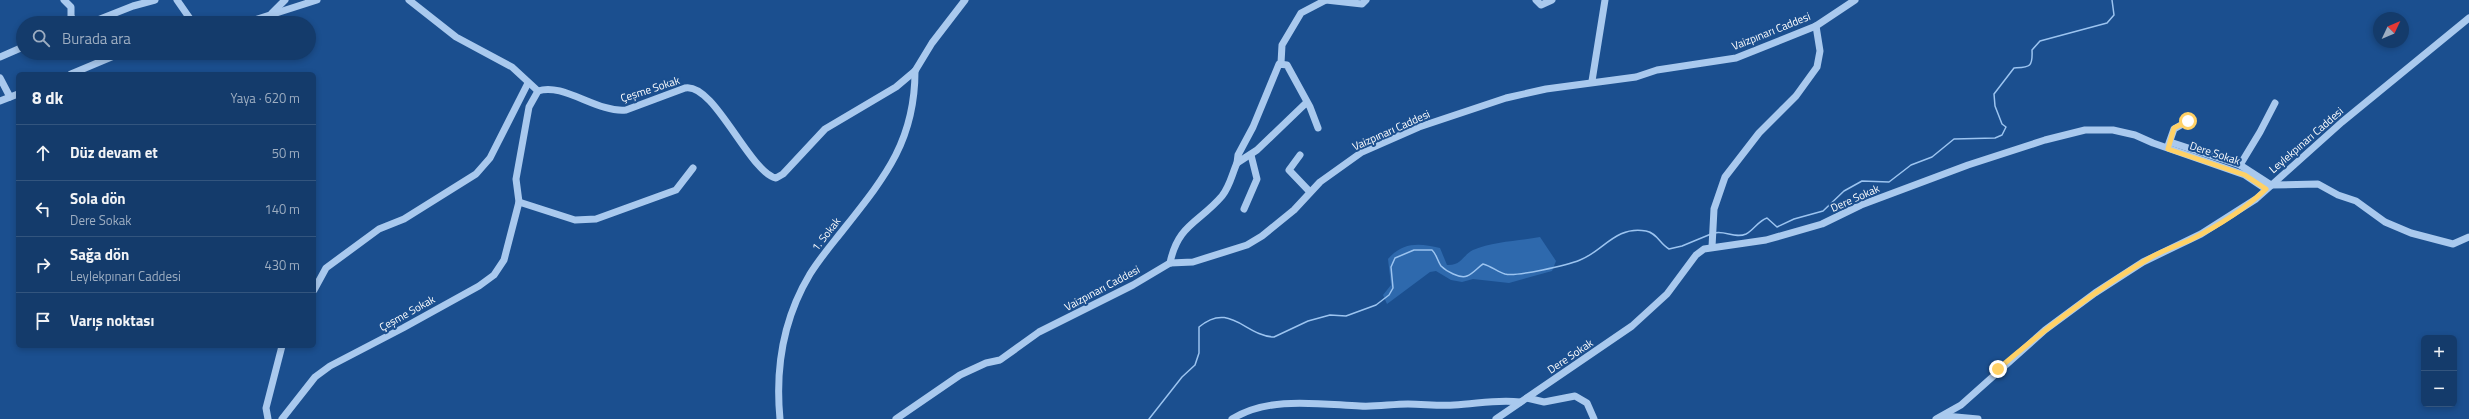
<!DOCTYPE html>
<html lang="tr">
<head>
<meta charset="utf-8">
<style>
  body { margin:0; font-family:"Titillium Web",sans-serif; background:#1d4271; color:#f1f3f6 }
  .controls { position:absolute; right:12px; bottom:12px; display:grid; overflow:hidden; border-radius:6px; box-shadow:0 2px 6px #0003 }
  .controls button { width:36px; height:36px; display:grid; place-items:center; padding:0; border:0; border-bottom:1px solid #33557e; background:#143b6b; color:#f1f3f6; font:20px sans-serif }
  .compass { position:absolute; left:2373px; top:12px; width:36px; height:36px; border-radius:50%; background:#143b6b; box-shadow:0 2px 6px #0003; rotate:46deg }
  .stop { position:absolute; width:12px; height:12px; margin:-9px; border:3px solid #ffd166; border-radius:50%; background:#fff }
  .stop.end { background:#ffd166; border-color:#fff; box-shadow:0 1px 4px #0008 }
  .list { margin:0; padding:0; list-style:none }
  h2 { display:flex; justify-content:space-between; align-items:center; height:52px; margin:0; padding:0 16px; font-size:17px }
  h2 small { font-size:13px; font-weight:400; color:#9dadc1 }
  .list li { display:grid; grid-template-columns:26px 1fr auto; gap:12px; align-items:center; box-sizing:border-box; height:56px; padding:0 16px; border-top:1px solid #33557e }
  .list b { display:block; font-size:15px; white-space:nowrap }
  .list p { margin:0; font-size:13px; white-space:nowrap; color:#9dadc1 }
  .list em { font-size:13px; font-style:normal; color:#9dadc1 }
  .icon { flex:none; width:22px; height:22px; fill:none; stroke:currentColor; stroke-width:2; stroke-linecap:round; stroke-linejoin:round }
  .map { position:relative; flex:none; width:2469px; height:419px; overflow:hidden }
  .search { position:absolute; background:#143b6b; box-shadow:0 2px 6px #0003; left:16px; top:16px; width:300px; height:44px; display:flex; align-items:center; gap:10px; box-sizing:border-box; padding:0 14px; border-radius:22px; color:#9dadc1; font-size:15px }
  .panel { position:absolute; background:#143b6b; box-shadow:0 2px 6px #0003; left:16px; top:72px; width:300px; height:276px; border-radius:6px }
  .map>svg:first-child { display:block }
</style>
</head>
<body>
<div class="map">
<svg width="2469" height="419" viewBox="0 0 2469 419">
  <rect width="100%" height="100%" fill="#1b4f8f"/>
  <path fill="#2e69ad" d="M1540,237l16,24 -4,10 -43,12 -36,-4 -11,3 -11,-2 -15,-9 -6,1 -43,32 -4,-9 8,-10 -3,-26c15,-17 31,-16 52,-11l7,17c14,1 16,-10 26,-15 20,-9 46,-9 67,-13z"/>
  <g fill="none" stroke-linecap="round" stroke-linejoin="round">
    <g stroke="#9cc4f0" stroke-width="1.5">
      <path d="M1714,233c11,-3 21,6 32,1 8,-4 12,-13 21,-16l10,9 17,-8 29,-8 21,-20 18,-10 27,1 22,-17 21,-8 22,-18 41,-1 7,-3 4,-8 -4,-3 -7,-18 -1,-12 20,-26c15,-1 19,0 18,-18l8,-9 67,-18 7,-8 -2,-15"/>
      <path d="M1149,419l33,-42 13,-12 4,-12v-26c31,-26 46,9 75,10l34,-16 22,-6 16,1 30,-11 13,-10 4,-7 -2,-21 4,-9 19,-8h18c5,5 5,10 9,16 5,5 19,13 26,10 6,-2 11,-9 16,-12 8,2 15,8 22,10 12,3 63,-9 75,-14 22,-8 36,-35 66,-29 11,2 14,13 23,18l13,-3 29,-12"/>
    </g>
    <g stroke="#a9c9ee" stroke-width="7">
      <path d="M64,0l7,7v9l4,7"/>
      <path d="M177,0l16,23"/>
      <path d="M409,0l47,37 56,30 26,24"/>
      <path d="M1326,0l36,4 4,-4"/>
      <path d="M1536,0l5,5 11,-5"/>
      <path d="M272,13l13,-13"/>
      <path d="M90,23l43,-17 22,-6"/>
      <path d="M245,23l72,-23"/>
      <path d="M0,57l23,-10"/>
      <path d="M1281,63l1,-18 19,-32 25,-13"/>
      <path d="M71,74l50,-21"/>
      <path d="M0,78l10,19"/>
      <path d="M1592,81l13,-81"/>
      <path d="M0,101l18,-7"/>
      <path d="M1306,103l-49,47 -20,13 1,-8 15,-28 26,-63 8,1 23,42 8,21"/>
      <path d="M2170,142l70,23 31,20 47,-1 20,11 18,6 29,21 26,11 42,11 16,-7"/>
      <path d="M2168,146l6,-17 14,-8"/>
      <path d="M1300,155l-11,15 21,22"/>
      <path d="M2240,165l20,-33 15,-29"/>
      <path d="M519,202l56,18 21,-1 80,-29 17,-22"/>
      <path d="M1244,209l13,-30 -6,-24"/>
      <path d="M1712,247l2,-38 11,-32 34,-44 37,-37 21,-29 3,-16 -4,-25"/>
      <path d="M1170,263c8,-39 29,-40 52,-67 8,-10 10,-22 15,-33"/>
      <path d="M314,290l12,-22 53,-39 25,-10 72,-45 14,-16 38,-75"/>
      <path d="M1527,398l17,4 31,-6 12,7 7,16"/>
      <path d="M1945,416l33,3"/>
      <path d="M268,419l-2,-11 16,-62"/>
      <path d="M282,419l33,-42 15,-11 73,-38 76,-42 15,-11 10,-15 15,-58 -3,-23 13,-72 9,-16c25,-9 59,22 88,19l59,-22c29,-6 64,84 91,90l7,-4 42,-45 71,-42 19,-16 17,-28 33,-43"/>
      <path d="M780,419c-5,-52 3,-100 30,-145 10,-16 22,-30 33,-44 42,-53 72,-89 72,-159"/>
      <path d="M896,419l64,-44 26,-12 14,-3 39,-28 94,-47 37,-22 23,-1 54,-17 15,-9 32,-26 26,-28 42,-30 57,-25 87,-29 40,-9 90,-12 21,-7 79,-12 80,-32 39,-26"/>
      <path d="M1232,419c37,-23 86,-15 128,-13 16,1 32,-2 48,-2 15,0 31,2 46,1 23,-1 43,-6 66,-3"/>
      <path d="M1496,419l136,-93 35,-32 29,-39 8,-6 62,-9 56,-16 39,-19 107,-40 77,-25 40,-10h28l22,5 18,8 92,32 21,14"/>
      <path d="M1936,419l25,-14 84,-75 50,-37 48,-31 58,-28 55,-35 86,-77 127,-104"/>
    </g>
  </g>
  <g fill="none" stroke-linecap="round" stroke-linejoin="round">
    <path stroke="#ffd166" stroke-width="5" d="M1998,369c47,-40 97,-79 150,-110 13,-8 28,-13 42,-19 26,-13 55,-31 76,-51l-21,-14 -77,-26 6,-21 14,-7"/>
  </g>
  <g text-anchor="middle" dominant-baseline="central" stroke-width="4" stroke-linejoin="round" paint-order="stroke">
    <g font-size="11" fill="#fff" stroke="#1b4f8f">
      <text transform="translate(1771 31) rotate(-22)">Vaizpınarı Caddesi</text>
      <text transform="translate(650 89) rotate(-18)">Çeşme Sokak</text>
      <text transform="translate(1391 130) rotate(-24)">Vaizpınarı Caddesi</text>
      <text transform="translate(2306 140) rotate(-41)">Leylekpınarı Caddesi</text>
      <text transform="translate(2215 153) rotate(18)">Dere Sokak</text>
      <text transform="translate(1855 198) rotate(-24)">Dere Sokak</text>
      <text transform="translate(826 234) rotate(-52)">1. Sokak</text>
      <text transform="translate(1102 288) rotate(-28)">Vaizpınarı Caddesi</text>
      <text transform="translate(407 313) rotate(-29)">Çeşme Sokak</text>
      <text transform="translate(1570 356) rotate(-34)">Dere Sokak</text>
    </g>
  </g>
</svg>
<div class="controls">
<button>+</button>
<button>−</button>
</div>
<svg class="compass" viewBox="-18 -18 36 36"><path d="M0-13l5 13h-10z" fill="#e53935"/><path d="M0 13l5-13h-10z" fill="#9dadc1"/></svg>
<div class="stop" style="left:2188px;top:121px"></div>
<div class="stop end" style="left:1998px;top:369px"></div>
<div class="search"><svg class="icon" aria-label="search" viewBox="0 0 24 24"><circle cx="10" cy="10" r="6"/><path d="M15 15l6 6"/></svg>Burada ara</div>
<section class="panel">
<h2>8 dk<small>Yaya · 620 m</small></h2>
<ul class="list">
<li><svg class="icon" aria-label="ahead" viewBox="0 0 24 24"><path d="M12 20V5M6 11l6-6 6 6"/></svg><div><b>Düz devam et</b></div><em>50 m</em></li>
<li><svg class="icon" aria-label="left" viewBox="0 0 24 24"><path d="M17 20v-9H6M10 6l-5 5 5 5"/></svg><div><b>Sola dön</b><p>Dere Sokak</p></div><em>140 m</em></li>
<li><svg class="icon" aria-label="right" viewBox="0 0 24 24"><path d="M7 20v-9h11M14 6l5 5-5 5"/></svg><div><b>Sağa dön</b><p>Leylekpınarı Caddesi</p></div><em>430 m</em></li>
<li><svg class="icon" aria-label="arrive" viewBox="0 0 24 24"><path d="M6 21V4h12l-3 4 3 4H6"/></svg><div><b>Varış noktası</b></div></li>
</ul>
</section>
</div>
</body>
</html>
